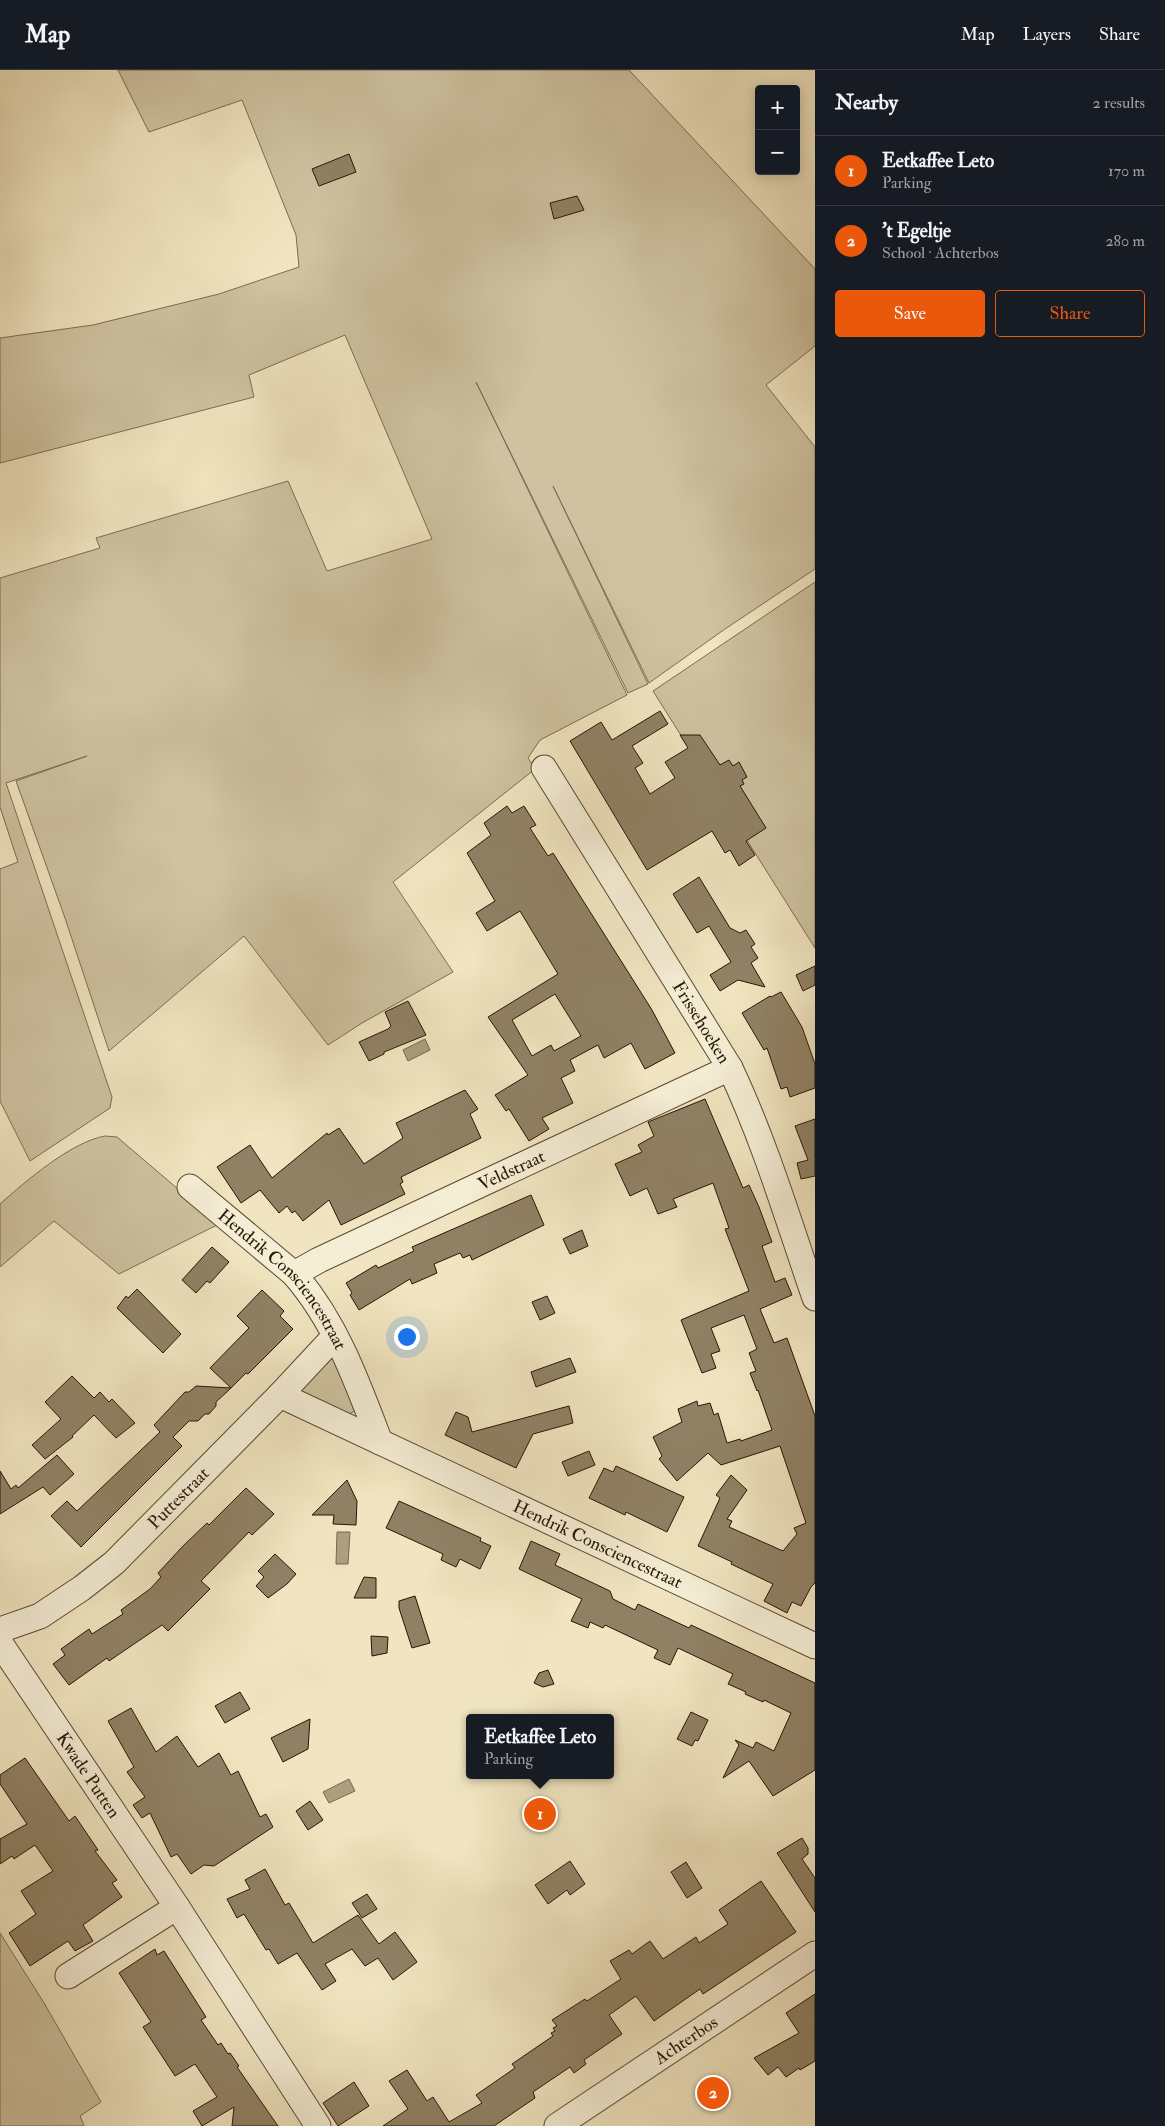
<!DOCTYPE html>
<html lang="en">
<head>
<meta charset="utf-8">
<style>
  body { margin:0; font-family:"IM FELL Double Pica",serif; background:#20242c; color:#f1f3f6 }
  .controls { position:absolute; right:15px; top:15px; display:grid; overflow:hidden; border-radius:5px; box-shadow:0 2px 12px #0003 }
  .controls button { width:45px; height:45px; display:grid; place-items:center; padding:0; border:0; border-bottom:1px solid #363941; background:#171b24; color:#f1f3f6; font:25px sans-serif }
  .you { position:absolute; left:406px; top:1266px; width:18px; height:18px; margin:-12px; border:4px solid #fff; border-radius:50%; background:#1a73e8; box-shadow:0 0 0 8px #1a73e833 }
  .badge { display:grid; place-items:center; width:32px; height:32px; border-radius:50%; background:#ea580c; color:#fff; font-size:16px; font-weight:700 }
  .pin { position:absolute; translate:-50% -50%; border:2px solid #fff; box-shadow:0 1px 5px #0006 }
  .popup { position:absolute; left:466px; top:1644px; width:148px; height:65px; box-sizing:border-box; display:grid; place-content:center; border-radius:5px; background:#171b24; filter:drop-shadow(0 1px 4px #0005); font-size:16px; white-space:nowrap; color:#9ea1a6 }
  .popup b { font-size:19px; color:#f1f3f6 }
  .popup::after { content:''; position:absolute; left:50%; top:100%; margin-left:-10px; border:10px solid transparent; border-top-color:#171b24 }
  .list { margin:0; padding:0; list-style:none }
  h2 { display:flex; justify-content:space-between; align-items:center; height:65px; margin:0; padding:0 20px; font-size:21px }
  h2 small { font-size:16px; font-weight:400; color:#9ea1a6 }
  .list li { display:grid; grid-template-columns:32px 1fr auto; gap:15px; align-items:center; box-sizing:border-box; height:70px; padding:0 20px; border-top:1px solid #363941 }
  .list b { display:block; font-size:19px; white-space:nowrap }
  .list p { margin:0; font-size:16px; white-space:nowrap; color:#9ea1a6 }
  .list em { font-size:16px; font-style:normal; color:#9ea1a6 }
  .actions { display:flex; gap:10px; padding:15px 20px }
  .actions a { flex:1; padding:11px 0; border:1px solid #ea580c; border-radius:5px; text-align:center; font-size:18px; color:#ea580c }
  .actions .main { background:#ea580c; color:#fff }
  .map { position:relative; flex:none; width:815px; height:2056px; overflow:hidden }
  header { display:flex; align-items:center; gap:30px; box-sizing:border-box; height:70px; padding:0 25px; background:#171b24; border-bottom:1px solid #363941 }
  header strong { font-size:24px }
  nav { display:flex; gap:28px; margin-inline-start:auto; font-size:18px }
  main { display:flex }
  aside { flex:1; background:#171b24 }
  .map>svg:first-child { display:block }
</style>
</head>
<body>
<header>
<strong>Map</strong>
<nav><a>Map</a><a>Layers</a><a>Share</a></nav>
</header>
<main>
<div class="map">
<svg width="815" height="2056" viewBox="0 0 815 2056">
  <rect width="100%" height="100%" fill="#f0e5c0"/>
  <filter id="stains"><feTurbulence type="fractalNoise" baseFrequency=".004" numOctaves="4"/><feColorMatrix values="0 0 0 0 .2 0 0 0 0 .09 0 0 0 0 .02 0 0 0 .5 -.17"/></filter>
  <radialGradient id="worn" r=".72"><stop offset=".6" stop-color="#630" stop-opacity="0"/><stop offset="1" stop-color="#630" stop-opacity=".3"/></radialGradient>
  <g fill="#cec2a0" stroke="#7c6c51">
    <path d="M118,0h511l186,199v77l-49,39 49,62v122l-90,60 -76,54 -96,-197 95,198 -20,9 -152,-311 151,313 -87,45 -12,18 7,11 -142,113 60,90 -91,51 -34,22 -84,-109 -135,115 -44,-133 -49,-137 71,-25 -81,27 106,314 -2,11 -80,53 -30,-60v-232l18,-7 -18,-55v-229l100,-30 -4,-10 192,-57 39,90 105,-32 -87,-204 -96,40 5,22 -254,66v-125l93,-13 126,-31 80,-27 -3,-32 -54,-135 -93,32z"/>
    <path d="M815,512v366l-162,-257z"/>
    <path d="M105,1066l12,1 102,87 -100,50 -65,-53 -54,46v-63c26,-23 71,-62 105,-68z"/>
    <path d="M334,1287l23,53 -10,5 -46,-23v-7l22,-25z"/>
    <path d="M0,1863l44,70 57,99 -21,14 4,10h-84z"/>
  </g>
  <g fill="#ac9e7f" stroke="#78674d">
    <path d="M425,969l5,11 -22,11 -5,-11z"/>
    <path d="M337,1462h13l-2,32h-12z"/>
    <path d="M349,1709l6,12 -26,12 -6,-11z"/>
  </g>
  <g fill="#908165" stroke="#291502" fill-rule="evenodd">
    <path d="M349,84l7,18 -37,14 -7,-17z"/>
    <path d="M577,126l7,14 -30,9 -4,-16z"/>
    <path d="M660,641l8,13 -36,22 11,17 -8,5 15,26 25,-16 -10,-16 23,-14 -8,-13h20l20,30 9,-5 4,6 6,-4 8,15 -5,3 2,4 -4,2 26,42 -20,13 9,14 -16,11 -9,-16 -5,3 -13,-22 -65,39 -77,-129 31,-19 11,18z"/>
    <path d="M507,736l5,7 12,-7 12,19 -6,3 18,28 5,-3 99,157 23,43 -30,16 -14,-26 -27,15 -6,-13 -28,15 5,11 -14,7 12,25 -31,15 7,11 -20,12 -20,-32 -3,2 -11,-16 33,-20 -40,-58 70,-43 -38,-63 -33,20 -11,-18 19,-12 -28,-48 24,-18 -7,-12zM555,924l26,42 -27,15 -3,-6 -19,11 -20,-36z"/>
    <path d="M699,807l31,51 10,5 6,-3 9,14 -4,3 7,11 -7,5 14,24 -27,-7 -18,11 -10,-16 21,-13 -22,-36 -12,7 -24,-39z"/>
    <path d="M815,896v19l-12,6 -7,-16z"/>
    <path d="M781,922l21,35 13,37v24l-25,9 -3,-10 -6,2 -14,-41 -3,2 -22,-37 28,-17 1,1z"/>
    <path d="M408,931l18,34 -42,17v2l-15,7 -10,-19 29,-13 3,-3 -6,-14z"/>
    <path d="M465,1020l13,19 -8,5 11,24 -80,39 2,5 -3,2 5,10 -64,31 -12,-25 -26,21 -8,-10 -3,2 -5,-7 -8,7 -19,-23 -19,13 -24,-36 33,-22 22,33 55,-45 1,2 11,-7 25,36 39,-26 -7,-15z"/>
    <path d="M705,1029l38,89 6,-3 10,22 13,35 -10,4 13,36 10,-4 7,17 -32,14 14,34 13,-5 28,78v167l-4,4 -10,19 -9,-4 -5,11 -23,-12 9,-17 -42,-20 1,-2 -34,-16 22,-48 -4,-3 15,-20 16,15 -20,29 5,2 -3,6 54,24 14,-17 -3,-6 12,-5 -26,-77 -59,19 -13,-12 -31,28 -18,-22 3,-3 -9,-19 29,-15 -4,-13 19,-8 1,5 12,-3 4,12 4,-2 9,30 13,-4 1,2 31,-11 -14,-40 -1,1 -7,-18 6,-2 -7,-18 8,-4 -13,-34 -33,13 9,23 -9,3 5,14 -14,5 -21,-53 68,-29 -24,-62 4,-1 -16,-45 -40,16 4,8 -19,7 -11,-26 -17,8 -15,-32 27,-12 -4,-7 16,-9 -6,-14z"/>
    <path d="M815,1049v57l-14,3 -4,-16 11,-3 -13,-34z"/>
    <path d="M531,1125l13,30 -72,35 -2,-5 -7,3 -3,-5 -26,11 3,9 -25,11 -2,-5 -51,31 -9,-15 2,-2 -6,-10 30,-18 2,3 36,-17 -2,-4z"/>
    <path d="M582,1160l6,16 -18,8 -7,-15z"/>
    <path d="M212,1177l17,15 -19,21 -3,-2 -11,12 -14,-13z"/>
    <path d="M137,1219l44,45 -18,19 -46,-45 9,-12 2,2z"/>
    <path d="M262,1220l22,21 -4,5 13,13 -45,45 -2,-1 -15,15 -21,-20 39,-40 -12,-12z"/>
    <path d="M547,1226l8,17 -15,7 -8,-18z"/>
    <path d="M570,1288l6,14 -40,15 -5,-15z"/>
    <path d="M72,1306l22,22 6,-6 9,10 3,-3 23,24 -19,15 -22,-23 -22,21 1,1 -28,22 -13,-14 29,-26 -16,-17z"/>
    <path d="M196,1316l35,2 -15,14v4l-7,8h-4l-7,7h-9l-16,16 9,9 -101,101 -30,-31 16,-15 10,10 83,-79 -6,-7 31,-33h4z"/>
    <path d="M569,1336l4,17 -40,11 -17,34 -71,-33 11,-23 12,5 4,15z"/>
    <path d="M589,1381l6,14 -27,11 -6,-14z"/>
    <path d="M57,1385l17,19 -24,21 -7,-8 -43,27v-43l11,18 5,-4 2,3z"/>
    <path d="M616,1396l68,31 -17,35 -41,-20 -1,3 -36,-17 15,-30 9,4z"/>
    <path d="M347,1410l10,21 -1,24 -23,-1 1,-9h-22z"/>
    <path d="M246,1418l28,26 -22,21 -3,-3 -48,49 9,8 -42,42 -6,-6 -53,36 -2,-3 -38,27 -16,-21 12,-9 -4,-6 28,-20 3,5 31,-20 -2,-4 29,-21 11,-12 -3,-4 25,-27 24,-23 2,2z"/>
    <path d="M399,1431l82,37 -1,3 11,5 -11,23 -20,-10 -4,8 -15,-7 2,-6 -57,-26z"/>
    <path d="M531,1471l29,13 -5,11 55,26 3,8 22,11 3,-6 51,24 2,-3 124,58v87l-42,26 -24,-35 -26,17 16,-33 -4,-5 18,8 3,-6 18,9 17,-38 -27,-13 -1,2 -18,-8 1,-2 -18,-8 5,-10 -55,-26 -8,17 -16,-7 4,-8 -53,-25 -2,3 -13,-6 -2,6 -17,-7 11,-22 -63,-30z"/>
    <path d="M275,1484l21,20 -9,10 -19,14 -12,-12 8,-9 -6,-6z"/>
    <path d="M364,1507l12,1v20h-22z"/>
    <path d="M415,1526l15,47 -18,5 -13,-40v-7z"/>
    <path d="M371,1566l17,1 -1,16 -15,3z"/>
    <path d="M548,1600l6,14 -11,3 -9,-4 5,-10z"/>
    <path d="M240,1622l10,17 -25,14 -10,-17z"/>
    <path d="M131,1638l25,44 21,-16 21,31 21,-14 12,22 7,-4 22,46 6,-3 7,13 -59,39 -10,-1 -13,9 -14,-20 -6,3 -21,-44 -8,5 -9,-13 12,-8 -18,-25 7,-5 -26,-46z"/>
    <path d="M691,1642l17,8 -10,21 -3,-1 -3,6 -15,-7z"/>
    <path d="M310,1649l-2,30 -25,13 -12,-24z"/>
    <path d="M25,1688l44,63 6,-5 23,34 -3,1 22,29 -5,3 10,14 -39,28 10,16 -18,10 -7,-10 -38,25 -21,-33 27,-19 -15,-23 32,-20 -18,-26 -21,14 -2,-3 -12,8v-25l27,-15 -27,-40v-9z"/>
    <path d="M310,1731l13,19 -15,10 -12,-19z"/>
    <path d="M802,1768l6,10v6l-6,5 13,19v34l-38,-59z"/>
    <path d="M570,1791l15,23 -15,11 -3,-5 -19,14 -13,-19z"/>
    <path d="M686,1792l16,26 -15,10 -16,-26z"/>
    <path d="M265,1799l20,36 4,-2 24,40 45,-28 21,29 16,-12 22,30 -24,18 -15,-22 -13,8 -13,-17 -27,15 11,17 -14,9 -25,-37 -19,11 -9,-15 -3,1 -22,-36 -7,4 -10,-19 23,-10 -5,-9z"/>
    <path d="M761,1811l35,51 -93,62 -3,-5 -46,32 -18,-25 -27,19 13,19 -38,26 2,4 -12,9 -4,-6 -37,25 2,6 -41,28h-111l25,-17 -19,-28 18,-11 20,31 6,-4 16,25 33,-19 -6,-8 39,-27 -3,-4 41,-28 -2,-3 4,-2 -2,-3 4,-2 -5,-6 33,-21 2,2 34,-22 -11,-18 19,-11 3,4 18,-13 13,18 33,-22 3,6 29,-19 -9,-14z"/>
    <path d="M367,1824l10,15 -15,9 -10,-15z"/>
    <path d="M155,1879l2,6 7,-4 42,66 -5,3 17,25 3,-2 7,11 2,-1 9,13 -2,1 41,59h-46l2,-19 -32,19 -9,-15 24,-14 -22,-33 -20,12 -32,-49 8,-5 -32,-49z"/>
    <path d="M815,1924v67l-15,9 -1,-2 -13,9 -8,-10 -10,8 -14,-17 45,-25 -13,-20z"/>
    <path d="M354,2012l15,24 -31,20 -15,-23z"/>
  </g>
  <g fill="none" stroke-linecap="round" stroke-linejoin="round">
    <g stroke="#5b4932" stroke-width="27">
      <g id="minor">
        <path id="s1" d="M544,698l186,300c35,74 58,152 85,230"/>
        <path id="s2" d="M190,1117l104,87c42,48 64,110 86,168"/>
        <path id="s3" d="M294,1204l25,-14 411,-192"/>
        <path id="s4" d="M280,1325l535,251"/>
        <path id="s5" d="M0,1560l40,-14 42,-28 32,-25 166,-168 55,-59"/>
        <path id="s6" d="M0,1573l177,264 141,219"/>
        <path d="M68,1906l109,-69"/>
        <path id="s7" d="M557,2056l258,-172"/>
      </g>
    </g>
    <use href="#minor" stroke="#f5eed6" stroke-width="25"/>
  </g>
  <g text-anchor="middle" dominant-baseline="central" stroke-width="5" stroke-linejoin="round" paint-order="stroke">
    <g font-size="18" fill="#291502" stroke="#f5eed6">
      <text stroke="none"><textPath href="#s1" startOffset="299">Frissehoeken</textPath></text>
      <text stroke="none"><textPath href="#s3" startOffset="241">Veldstraat</textPath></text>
      <text stroke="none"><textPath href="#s2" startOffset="132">Hendrik Consciencestraat</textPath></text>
      <text stroke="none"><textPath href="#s5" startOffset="225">Puttestraat</textPath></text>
      <text stroke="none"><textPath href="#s4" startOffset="351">Hendrik Consciencestraat</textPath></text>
      <text stroke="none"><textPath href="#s6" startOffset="159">Kwade Putten</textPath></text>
      <text stroke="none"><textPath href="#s7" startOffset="155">Achterbos</textPath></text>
    </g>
  </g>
  <rect width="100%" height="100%" filter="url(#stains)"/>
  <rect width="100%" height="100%" fill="url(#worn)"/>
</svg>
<div class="controls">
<button>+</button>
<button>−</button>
</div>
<div class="you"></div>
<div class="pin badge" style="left:540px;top:1744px">1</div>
<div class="popup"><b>Eetkaffee Leto</b>Parking</div>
<div class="pin badge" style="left:713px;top:2023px">2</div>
</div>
<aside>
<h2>Nearby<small>2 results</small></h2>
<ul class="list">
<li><span class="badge">1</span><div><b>Eetkaffee Leto</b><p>Parking</p></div><em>170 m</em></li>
<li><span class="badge">2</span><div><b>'t Egeltje</b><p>School · Achterbos</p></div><em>280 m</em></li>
</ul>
<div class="actions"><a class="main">Save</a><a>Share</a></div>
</aside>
</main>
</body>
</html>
